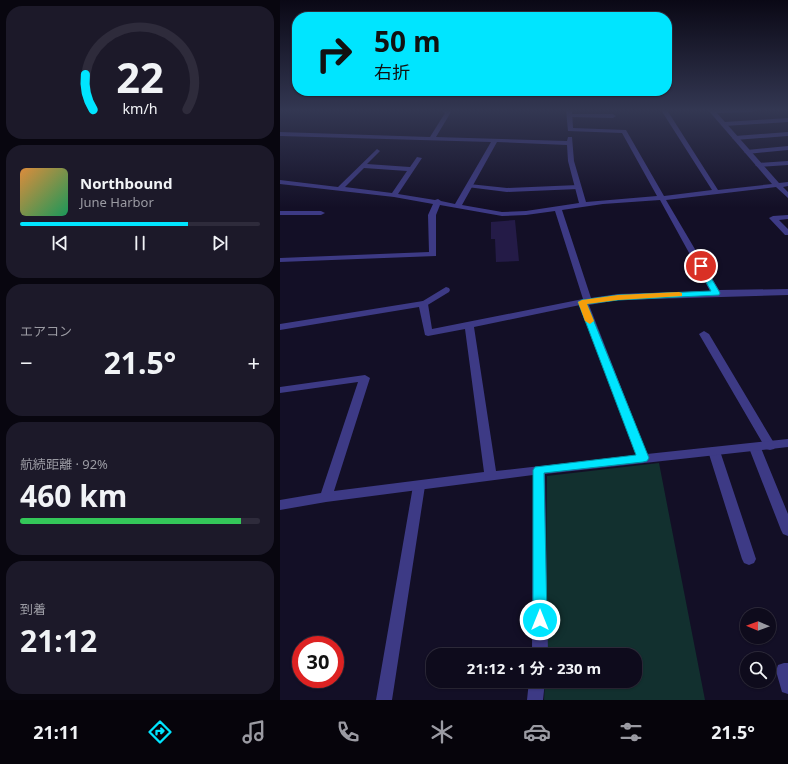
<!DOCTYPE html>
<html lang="ja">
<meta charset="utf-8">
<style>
:root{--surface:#0e0b1c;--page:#1c1929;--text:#f1f3f6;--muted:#9b9ba3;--line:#2e2b3b;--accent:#00e5ff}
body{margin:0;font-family:"Noto Sans","Noto Sans JP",sans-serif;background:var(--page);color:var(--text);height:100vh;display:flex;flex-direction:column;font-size:15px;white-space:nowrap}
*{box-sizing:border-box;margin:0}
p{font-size:13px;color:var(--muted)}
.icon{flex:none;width:22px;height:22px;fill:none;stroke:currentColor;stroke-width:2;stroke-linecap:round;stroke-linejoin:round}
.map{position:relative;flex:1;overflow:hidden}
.drawer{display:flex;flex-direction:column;gap:6px;padding:6px;background:#08060f;width:280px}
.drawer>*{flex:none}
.top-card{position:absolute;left:12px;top:12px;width:380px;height:84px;border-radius:16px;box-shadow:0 1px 3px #0004,0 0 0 1px var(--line);background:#00e5ff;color:#111;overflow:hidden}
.needle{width:26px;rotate:271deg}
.buttons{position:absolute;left:460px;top:608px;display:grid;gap:8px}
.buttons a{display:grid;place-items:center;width:36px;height:36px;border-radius:50%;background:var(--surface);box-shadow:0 1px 3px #0004,0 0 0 1px var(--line);font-size:20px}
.speed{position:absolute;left:12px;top:636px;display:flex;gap:8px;font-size:20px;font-weight:700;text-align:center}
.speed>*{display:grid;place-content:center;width:52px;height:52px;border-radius:50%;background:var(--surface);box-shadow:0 1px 3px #0004,0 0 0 1px var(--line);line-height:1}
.speed .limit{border:6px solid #d22;background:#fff;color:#111}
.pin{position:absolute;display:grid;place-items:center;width:34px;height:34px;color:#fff;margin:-17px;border:2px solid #fff;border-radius:50%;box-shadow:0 1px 4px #0007}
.me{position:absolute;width:44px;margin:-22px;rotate:0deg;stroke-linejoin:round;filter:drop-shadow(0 0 3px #0008)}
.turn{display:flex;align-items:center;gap:14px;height:84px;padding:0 16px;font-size:18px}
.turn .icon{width:52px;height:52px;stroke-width:2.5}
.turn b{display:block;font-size:28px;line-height:34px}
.big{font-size:30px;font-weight:700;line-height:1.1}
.drawer .tile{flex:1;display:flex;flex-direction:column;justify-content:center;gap:6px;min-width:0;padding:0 14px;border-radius:16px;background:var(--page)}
.drawer .dial{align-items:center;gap:0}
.dial svg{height:104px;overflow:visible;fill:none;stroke:var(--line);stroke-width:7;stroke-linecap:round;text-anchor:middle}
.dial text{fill:var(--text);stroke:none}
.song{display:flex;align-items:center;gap:12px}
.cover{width:48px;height:48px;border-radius:6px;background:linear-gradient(135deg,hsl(30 70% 55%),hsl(150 70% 35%))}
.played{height:4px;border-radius:2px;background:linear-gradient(90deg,var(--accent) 70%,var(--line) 70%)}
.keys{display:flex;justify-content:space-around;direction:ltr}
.heat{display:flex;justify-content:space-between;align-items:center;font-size:22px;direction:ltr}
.charge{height:6px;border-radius:3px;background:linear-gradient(90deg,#34c759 92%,var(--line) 0)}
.trip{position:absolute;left:146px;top:648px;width:216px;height:40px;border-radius:16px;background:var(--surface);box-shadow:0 1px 3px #0004,0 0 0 1px var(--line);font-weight:700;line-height:40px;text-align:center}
.dock{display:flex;height:64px;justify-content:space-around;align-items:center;background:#06040b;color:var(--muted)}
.dock .icon{width:28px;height:28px}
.dock .active{color:var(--accent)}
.dock b{font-size:18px;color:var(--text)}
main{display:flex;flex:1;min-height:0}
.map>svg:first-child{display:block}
.green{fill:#12302f}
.building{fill:#241b47}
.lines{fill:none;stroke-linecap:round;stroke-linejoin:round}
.lane{fill:#3d3a85;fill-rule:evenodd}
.street{fill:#3d3a85;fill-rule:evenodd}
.route{fill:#00e5ff;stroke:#0095a6}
.slow{fill:#f59e0b}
</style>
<main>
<section class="drawer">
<div class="tile dial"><svg viewBox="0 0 100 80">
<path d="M14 69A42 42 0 1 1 86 69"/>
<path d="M14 69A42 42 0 0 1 8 42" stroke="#00e5ff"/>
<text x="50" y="56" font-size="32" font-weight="700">22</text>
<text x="50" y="72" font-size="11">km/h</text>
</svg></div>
<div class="tile">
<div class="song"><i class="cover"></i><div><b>Northbound</b><p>June Harbor</p></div></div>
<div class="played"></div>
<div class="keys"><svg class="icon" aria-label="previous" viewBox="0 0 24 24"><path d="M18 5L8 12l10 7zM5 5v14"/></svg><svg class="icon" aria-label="pause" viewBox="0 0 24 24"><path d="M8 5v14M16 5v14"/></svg><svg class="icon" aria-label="next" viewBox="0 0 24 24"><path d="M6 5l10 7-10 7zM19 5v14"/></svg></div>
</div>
<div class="tile"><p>エアコン</p>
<div class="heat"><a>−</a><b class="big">21.5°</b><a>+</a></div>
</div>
<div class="tile"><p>航続距離 · 92%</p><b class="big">460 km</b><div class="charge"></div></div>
<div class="tile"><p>到着</p><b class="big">21:12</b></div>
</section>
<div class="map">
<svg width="508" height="700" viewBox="0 0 508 700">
<rect width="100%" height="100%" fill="#130f26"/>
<path class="green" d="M379,463L425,700H264L265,681H355V655H265L267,476Z"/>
<path class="building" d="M235,220L239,261L216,262L215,239H211V222Z"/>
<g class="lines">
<path class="lane" d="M287,114H333L336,116L333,118L289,117L287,116Z
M508,118V122L444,126L441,124L444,122Z
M508,132V136L455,140L452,138L455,136Z
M508,146V150L467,154L464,152L467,150Z
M508,161V165L478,167L475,165L478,163Z
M189,184L227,188L298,185L301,187L298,189L227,192L187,187V185Z
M0,211H41L45,213L41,215H0Z
M508,215V219L499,220L508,229V235H505L489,218L493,216Z
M166,287L169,288L170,290L169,292L146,306L143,307L138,304Z
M424,331L429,334L494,443L496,446L494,449L490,450L486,449L419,334Z
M475,444L479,445L481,448L508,514V536L503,534L501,530L469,448L471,445Z
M434,447L438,448L440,451L476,559L474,563L469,565L464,563L462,559L428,451L430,448Z
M139,481L143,483L145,486L112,700H96L133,486L135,483Z
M504,663H508V694L502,692L496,671L498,665Z"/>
<path class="street" d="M160,110H167L171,112L156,137L287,141L288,137H292L294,161L306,202L377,196L342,133L288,131L286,110H292L293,128L346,130L384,196L432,190L381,110H387L438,190L492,184L428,110H475L472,112L437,113L499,183L508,182V186L503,187L508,192V198L496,187L386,200L439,290L508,289V295L338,300L309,305L367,454L508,439V447L265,474L268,655H252L253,475L46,502L0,510V500L41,493L78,382L0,393V387L85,375L90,378L54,491L204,472L185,329L148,336L145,335L139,307L0,330V324L143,301L148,304L152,329L303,299L275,211L246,215L222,216L160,205L156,215V256L0,262V258L149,252L148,215L153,204L114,197L0,184V180L58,187L97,149L100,151L87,164L130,167L137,157L142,158L118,194L155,200L158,199L161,201L175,204L211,142L0,136V132L150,137L165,113ZM217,142L287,145L288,161L299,203L246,211L222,212L182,205ZM84,168L127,171L112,193L65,187ZM380,200L430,291L338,294L311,298L282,210L323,204ZM300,305L356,455L216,471L194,327Z
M249,681H265L263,700H247Z"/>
</g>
<linearGradient id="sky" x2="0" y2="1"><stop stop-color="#0a0815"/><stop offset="0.53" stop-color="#333752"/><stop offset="1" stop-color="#333752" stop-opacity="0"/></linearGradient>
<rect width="508" height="208" fill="url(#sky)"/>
<path class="route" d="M418,264H423L440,293L439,295L338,300L307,304L369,458L367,461L363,462L264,473L267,620L265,624L260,626L255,624L253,620V470L255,467L356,455L298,302L302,300L338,295L431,291L417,266Z"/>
<path class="slow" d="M399,292L402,293V296L338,300L307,304L314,321L310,324L305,321L298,302L302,300L338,295Z"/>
</svg>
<div class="buttons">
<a><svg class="needle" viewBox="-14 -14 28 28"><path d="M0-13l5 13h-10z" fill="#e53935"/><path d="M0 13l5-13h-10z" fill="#9b9ba3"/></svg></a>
<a><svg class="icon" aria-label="search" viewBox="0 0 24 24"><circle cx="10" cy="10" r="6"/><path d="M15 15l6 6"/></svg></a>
</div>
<div class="speed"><div class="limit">30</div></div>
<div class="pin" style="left:421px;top:266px;background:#d93025"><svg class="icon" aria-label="arrive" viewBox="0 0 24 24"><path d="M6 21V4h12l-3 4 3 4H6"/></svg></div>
<svg class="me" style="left:260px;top:620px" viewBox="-20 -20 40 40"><circle r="17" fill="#00e5ff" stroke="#fff" stroke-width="3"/><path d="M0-11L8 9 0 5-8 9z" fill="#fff"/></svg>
<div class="trip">21:12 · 1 分 · 230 m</div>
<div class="top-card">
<div class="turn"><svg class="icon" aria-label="right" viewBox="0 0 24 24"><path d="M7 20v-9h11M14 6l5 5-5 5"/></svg><div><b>50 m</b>右折</div></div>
</div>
</div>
</main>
<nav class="dock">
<b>21:11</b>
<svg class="icon active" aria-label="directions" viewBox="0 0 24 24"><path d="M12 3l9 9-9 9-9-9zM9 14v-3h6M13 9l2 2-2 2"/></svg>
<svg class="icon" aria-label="music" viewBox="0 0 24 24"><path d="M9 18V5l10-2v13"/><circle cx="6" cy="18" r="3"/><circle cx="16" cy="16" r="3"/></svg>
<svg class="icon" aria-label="phone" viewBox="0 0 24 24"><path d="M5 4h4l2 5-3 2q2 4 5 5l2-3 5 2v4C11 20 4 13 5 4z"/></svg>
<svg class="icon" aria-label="climate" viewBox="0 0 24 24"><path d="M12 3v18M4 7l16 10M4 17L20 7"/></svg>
<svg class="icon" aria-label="car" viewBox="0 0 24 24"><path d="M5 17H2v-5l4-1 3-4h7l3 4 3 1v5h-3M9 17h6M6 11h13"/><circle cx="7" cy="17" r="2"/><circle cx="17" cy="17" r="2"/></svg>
<svg class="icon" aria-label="filters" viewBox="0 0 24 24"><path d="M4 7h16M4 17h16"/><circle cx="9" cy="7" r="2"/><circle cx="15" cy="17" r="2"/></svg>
<b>21.5°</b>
</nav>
